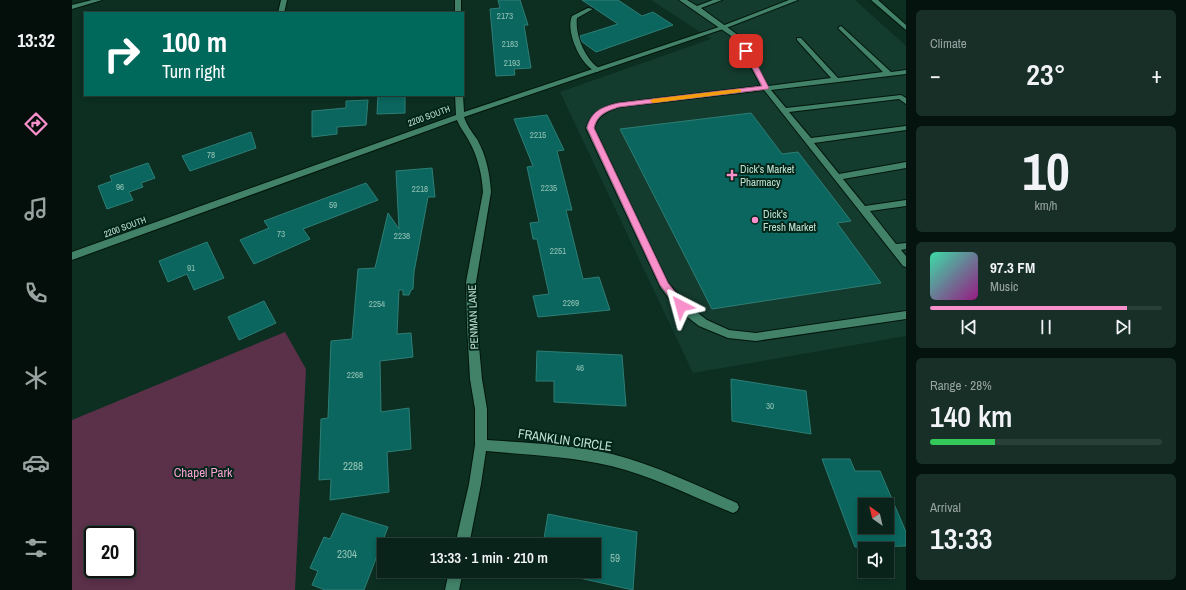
<!DOCTYPE html>
<meta charset="utf-8">
<style>
:root{--surface:#09231a;--page:#172f27;--text:#f1f3f6;--muted:#99a4a2;--line:#294039;--accent:#f890cb}
body{margin:0;font-family:"Archivo Narrow",sans-serif;background:var(--page);color:var(--text);height:100vh;display:flex;flex-direction:column;font-size:15px;white-space:nowrap}
*{box-sizing:border-box;margin:0}
p{font-size:13px;color:var(--muted)}
.icon{flex:none;width:22px;height:22px;fill:none;stroke:currentColor;stroke-width:2;stroke-linecap:round;stroke-linejoin:round}
.map{position:relative;flex:1;overflow:hidden}
.details{display:flex;flex-direction:column;gap:10px;padding:10px;background:#05130e;width:280px}
.details>*{flex:none}
.guide{position:absolute;left:12px;top:12px;width:380px;height:84px;border-radius:0px;box-shadow:0 2px 6px #0003,0 0 0 1px var(--line);background:#00695c;color:#fff;overflow:hidden}
.needle{width:26px;rotate:326deg}
.fabs{position:absolute;left:786px;top:498px;display:grid;gap:8px}
.fabs a{display:grid;place-items:center;width:36px;height:36px;border-radius:0px;background:var(--surface);box-shadow:0 2px 6px #0003,0 0 0 1px var(--line);font-size:20px}
.speed{position:absolute;left:12px;top:526px;display:flex;gap:8px;font-size:20px;font-weight:700;text-align:center}
.speed>*{display:grid;place-content:center;width:52px;height:52px;border-radius:50%;background:var(--surface);box-shadow:0 2px 6px #0003,0 0 0 1px var(--line);line-height:1}
.speed .limit{border:2px solid #111;border-radius:6px;background:#fff;color:#111}
.pin{position:absolute;display:grid;place-items:center;width:34px;height:34px;color:#fff;margin:-17px;border-radius:8px;box-shadow:0 2px 6px #0006}
.me{position:absolute;width:44px;margin:-22px;rotate:321deg;stroke-linejoin:round;filter:drop-shadow(0 0 3px #0008)}
.turn{display:flex;align-items:center;gap:14px;height:84px;padding:0 12px;font-size:18px}
.turn .icon{width:52px;height:52px;stroke-width:2.5}
.turn b{display:block;font-size:28px;line-height:34px}
.big{font-size:30px;font-weight:600;line-height:1.1}
.details .tile{flex:1;display:flex;flex-direction:column;justify-content:center;gap:6px;min-width:0;padding:0 14px;border-radius:6px;background:var(--page)}
.details .dial{align-items:center;gap:0}
.dial b{font-size:52px;line-height:1}
.song{display:flex;align-items:center;gap:12px}
.cover{width:48px;height:48px;border-radius:6px;background:linear-gradient(135deg,hsl(160 70% 55%),hsl(310 70% 35%))}
.played{height:4px;border-radius:2px;background:linear-gradient(90deg,var(--accent) 85%,var(--line) 85%)}
.keys{display:flex;justify-content:space-around;direction:ltr}
.heat{display:flex;justify-content:space-between;align-items:center;font-size:22px;direction:ltr}
.charge{height:6px;border-radius:3px;background:linear-gradient(90deg,#34c759 28%,var(--line) 0)}
.trip{position:absolute;left:305px;top:538px;width:224px;height:40px;border-radius:0px;background:var(--surface);box-shadow:0 2px 6px #0003,0 0 0 1px var(--line);font-weight:600;line-height:40px;text-align:center}
main{display:flex;flex:1;min-height:0}
.menu{display:flex;flex-direction:column;width:72px;justify-content:space-around;align-items:center;background:#040e0a;color:var(--muted)}
.menu .icon{width:28px;height:28px}
.menu .current{color:var(--accent)}
.menu b{font-size:18px;color:var(--text)}
.map>svg:first-child{display:block}
.built{fill:#143c2e}
.green{fill:#5b3049;fill-rule:evenodd}
.building{fill:#0a665e;stroke:#2e7e75;fill-rule:evenodd}
.lines{fill:none;stroke-linecap:round;stroke-linejoin:round}
.lane-casing{stroke:#02150d;stroke-width:2}
.street-casing{stroke:#02150d;stroke-width:2}
.secondary-casing{stroke:#02150d;stroke-width:2}
.lane{fill:#428269;fill-rule:evenodd}
.street{fill:#428269;fill-rule:evenodd}
.secondary{fill:#428269;fill-rule:evenodd}
.route{fill:#f890cb;stroke:#a15e84}
.slow{fill:#f59e0b}
.poi-dot{fill:#f890cb;stroke:#022519;stroke-width:1.5}
.labels{text-anchor:middle;dominant-baseline:central;stroke-width:4;stroke-linejoin:round;paint-order:stroke}
.number-label{font-size:9px;fill:#92c2b4}
.far-street-label{font-size:9px;fill:#c0e0d1;stroke:#022519}
.poi-label{font-size:11px;fill:#c0e0d1;stroke:#022519;text-anchor:start}
.street-label{font-size:11px;fill:#c0e0d1;stroke:#022519}
.near-number-label{font-size:11px;fill:#92c2b4}
.near-street-label{font-size:13px;fill:#c0e0d1;stroke:#022519}
.near-park-label{font-size:13px;fill:#f9a1d2;stroke:#022519}
</style>
<main>
<nav class="menu">
<b>13:32</b>
<svg class="icon current" aria-label="directions" viewBox="0 0 24 24"><path d="M12 3l9 9-9 9-9-9zM9 14v-3h6M13 9l2 2-2 2"/></svg>
<svg class="icon" aria-label="music" viewBox="0 0 24 24"><path d="M9 18V5l10-2v13"/><circle cx="6" cy="18" r="3"/><circle cx="16" cy="16" r="3"/></svg>
<svg class="icon" aria-label="phone" viewBox="0 0 24 24"><path d="M5 4h4l2 5-3 2q2 4 5 5l2-3 5 2v4C11 20 4 13 5 4z"/></svg>
<svg class="icon" aria-label="climate" viewBox="0 0 24 24"><path d="M12 3v18M4 7l16 10M4 17L20 7"/></svg>
<svg class="icon" aria-label="car" viewBox="0 0 24 24"><path d="M5 17H2v-5l4-1 3-4h7l3 4 3 1v5h-3M9 17h6M6 11h13"/><circle cx="7" cy="17" r="2"/><circle cx="17" cy="17" r="2"/></svg>
<svg class="icon" aria-label="filters" viewBox="0 0 24 24"><path d="M4 7h16M4 17h16"/><circle cx="9" cy="7" r="2"/><circle cx="15" cy="17" r="2"/></svg>
</nav>
<div class="map">
<svg width="834" height="590" viewBox="0 0 834 590">
<rect width="100%" height="100%" fill="#0c2f22"/>
<path class="built" d="M579,0H783L834,46V336L621,373L488,92L639,39Z"/>
<path class="green" d="M213,332L234,369L223,590H0V420ZM21,535H55V569H21Z"/>
<path class="building" d="M426,0H448L456,25H452L459,68L442,69L443,75L424,76L418,9L428,8Z
M510,0H546L570,16L581,12L601,25L524,52L509,41L508,36L546,24Z
M306,95H333V113L305,114Z
M296,100L294,125L265,127V134L240,137V111L274,108V101Z
M679,113L710,154L726,152L779,221L765,223L809,283L640,309L548,129Z
M475,115L492,150L485,151L500,210H494L511,279L527,277L538,310L466,317L461,296L477,294L465,239H461L458,223L467,222L455,167L461,166L442,119Z
M179,132L184,148L118,171L110,156Z
M76,163L83,178L69,183L71,187L57,192L61,200L35,209L26,186L40,181L38,176Z
M360,168L363,197H356L342,272L341,289L339,290L337,295H331V290H327L325,334L339,333L341,357L308,361L309,412L337,408L339,449L315,452L317,492L258,500L259,479L247,480L249,419L256,418L259,341L280,339L286,269L303,268L316,213L327,229L324,171Z
M294,183L306,200L231,229L238,239L182,264L168,240L197,228L192,221Z
M135,242L152,278L122,290L115,274L96,282L87,261Z
M192,301L204,323L167,340L156,317Z
M465,351L550,355L554,406L482,402V381H464Z
M659,379L734,391L739,434L660,421Z
M750,459H778L783,471H808L834,532V546L783,547ZM793,505H815V527H793Z
M270,513L316,527L292,590H253L240,585L246,571L238,568L252,537L258,539Z
M476,514L565,532L561,590L476,571H522V545H471Z"/>
<g class="lines">
<g class="lane-casing">
<path id="lane" d="M607,0H615L625,6L641,0H650L629,8L670,38L696,86L759,78L725,40V38H729L766,78L811,72L767,29L766,28L769,26L819,72L834,70V74L699,90L714,108L829,95L834,98V104L827,99L717,112L739,138L834,126V130L742,143L767,174L834,162V168L771,179L793,206L834,200V206L798,211L824,244L834,243V249L829,250L834,256V267L831,266L692,90L547,107C535,111 526,115 522,128L596,283L613,303L635,320L657,330L684,333L834,311V319L684,341L656,338L627,326L605,309L589,288L514,128C519,112 531,107 546,103L689,86L665,40Z
M516,8L521,9L505,18C503,32 510,50 519,61C522,65 526,67 529,70L525,72C509,67 493,31 500,16Z"/>
</g>
<g class="street-casing">
<path id="street" d="M20,0H30L0,9V5Z
M209,0H215L212,13H206Z
M383,0H389V13H383Z
M717,0H726L654,28L392,117C395,126 400,132 405,139C414,155 418,174 419,192L404,282L405,325L410,379L415,409V440C456,443 499,444 540,454C583,465 624,485 665,503L667,507L665,511L661,513C621,497 581,476 539,466C498,456 456,455 414,451L409,484L397,545H383L397,484L403,445V409L398,379L395,325L394,282L411,192C410,175 406,157 397,141C393,133 388,128 385,120L0,260V252L384,115L383,95H391L392,112L650,26Z
M377,571H391L387,590H373Z"/>
</g>
<g class="secondary-casing">
<path id="secondary" d="M799,0H806L834,25V30Z"/>
</g>
<use href="#lane" class="lane"/>
<use href="#street" class="street"/>
<use href="#secondary" class="secondary"/>
</g>
<path class="route" d="M674,49L678,51L697,88L696,89L547,107C535,111 525,114 522,128L596,283L614,306L609,309L606,308L588,285L515,128C519,111 530,107 546,103L690,86L671,51Z"/>
<path class="slow" d="M667,89L669,90V92L581,103L578,101L581,99Z"/>
<g class="poi-dot">
<path d="M658 169h4v4h4v4h-4v4h-4v-4h-4v-4h4z"/>
<circle cx="683" cy="220" r="4"/>
</g>
<g class="labels">
<g class="number-label">
<text x="433" y="16">2173</text>
<text x="438" y="44">2183</text>
<text x="440" y="63">2193</text>
<text x="466" y="135">2215</text>
<text x="139" y="155">78</text>
<text x="48" y="187">96</text>
<text x="477" y="188">2235</text>
<text x="348" y="189">2218</text>
<text x="261" y="205">59</text>
<text x="209" y="234">73</text>
<text x="330" y="236">2238</text>
<text x="486" y="251">2251</text>
<text x="119" y="268">91</text>
<text x="499" y="303">2269</text>
<text x="305" y="304">2254</text>
<text x="508" y="368">46</text>
<text x="283" y="375">2268</text>
<text x="698" y="406">30</text>
</g>
<g class="far-street-label">
<text transform="translate(357 116) rotate(-20)">2200 SOUTH</text>
<text transform="translate(53 227) rotate(-20)">2200 SOUTH</text>
</g>
<g class="poi-label">
<text x="668" y="169">Dick's Market<tspan x="668" dy="13">Pharmacy</tspan></text>
<text x="691" y="214">Dick's<tspan x="691" dy="13">Fresh Market</tspan></text>
</g>
<g class="street-label">
<text transform="translate(401 317) rotate(-92)">PENMAN LANE</text>
</g>
<g class="near-number-label">
<text x="281" y="466">2288</text>
<text x="275" y="554">2304</text>
<text x="543" y="558">59</text>
</g>
<g class="near-street-label">
<text transform="translate(493 440) rotate(8)">FRANKLIN CIRCLE</text>
</g>
<g class="near-park-label">
<text x="131" y="472">Chapel Park</text>
</g>
</g>
</svg>
<div class="fabs">
<a><svg class="needle" viewBox="-14 -14 28 28"><path d="M0-13l5 13h-10z" fill="#e53935"/><path d="M0 13l5-13h-10z" fill="#99a4a2"/></svg></a>
<a><svg class="icon" aria-label="sound" viewBox="0 0 24 24"><path d="M4 9h4l5-4v14l-5-4H4zM17 9q2 3 0 6"/></svg></a>
</div>
<div class="speed"><div class="limit">20</div></div>
<div class="pin" style="left:674px;top:51px;background:#d93025"><svg class="icon" aria-label="arrive" viewBox="0 0 24 24"><path d="M6 21V4h12l-3 4 3 4H6"/></svg></div>
<svg class="me" style="left:609px;top:306px" viewBox="-20 -20 40 40"><path d="M0-17L14 15 0 8-14 15z" fill="#f890cb" stroke="#fff" stroke-width="4"/></svg>
<div class="trip">13:33 · 1 min · 210 m</div>
<div class="guide">
<div class="turn"><svg class="icon" aria-label="right" viewBox="0 0 24 24"><path d="M7 20v-9h11M14 6l5 5-5 5"/></svg><div><b>100 m</b>Turn right</div></div>
</div>
</div>
<section class="details">
<div class="tile"><p>Climate</p>
<div class="heat"><a>−</a><b class="big">23°</b><a>+</a></div>
</div>
<div class="tile dial"><b>10</b><p>km/h</p></div>
<div class="tile">
<div class="song"><i class="cover"></i><div><b>97.3 FM</b><p>Music</p></div></div>
<div class="played"></div>
<div class="keys"><svg class="icon" aria-label="previous" viewBox="0 0 24 24"><path d="M18 5L8 12l10 7zM5 5v14"/></svg><svg class="icon" aria-label="pause" viewBox="0 0 24 24"><path d="M8 5v14M16 5v14"/></svg><svg class="icon" aria-label="next" viewBox="0 0 24 24"><path d="M6 5l10 7-10 7zM19 5v14"/></svg></div>
</div>
<div class="tile"><p>Range · 28%</p><b class="big">140 km</b><div class="charge"></div></div>
<div class="tile"><p>Arrival</p><b class="big">13:33</b></div>
</section>
</main>
